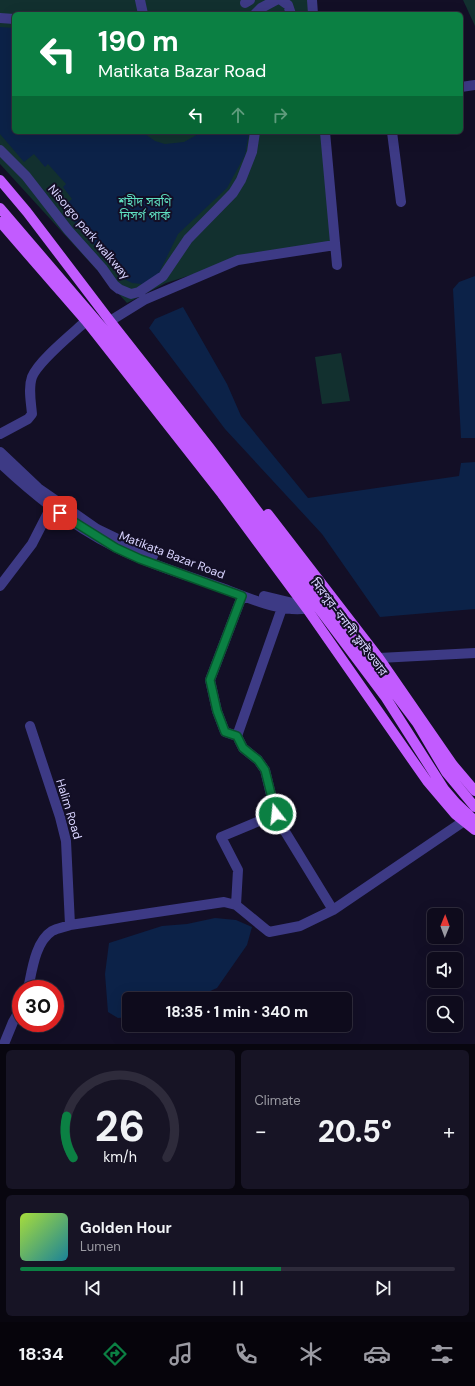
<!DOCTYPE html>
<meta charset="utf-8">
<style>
:root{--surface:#0e0b1c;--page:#171425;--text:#f1f3f6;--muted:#9b9ba3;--line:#2e2b3b;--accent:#0b8043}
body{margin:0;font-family:"DM Sans","Noto Sans Bengali",sans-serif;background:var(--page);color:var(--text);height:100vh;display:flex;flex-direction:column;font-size:15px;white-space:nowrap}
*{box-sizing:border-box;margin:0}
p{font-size:13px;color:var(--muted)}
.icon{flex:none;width:22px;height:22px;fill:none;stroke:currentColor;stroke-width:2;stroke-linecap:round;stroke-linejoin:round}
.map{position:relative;height:1044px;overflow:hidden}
.sheet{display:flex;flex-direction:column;gap:6px;padding:6px;background:#08060f;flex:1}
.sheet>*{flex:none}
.top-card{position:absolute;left:12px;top:12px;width:451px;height:122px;border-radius:6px;box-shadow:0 4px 16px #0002,0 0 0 1px var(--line);background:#0b8043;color:#fff;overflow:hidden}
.needle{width:26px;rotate:1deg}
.buttons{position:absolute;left:427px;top:908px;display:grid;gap:8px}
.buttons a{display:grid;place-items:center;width:36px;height:36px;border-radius:6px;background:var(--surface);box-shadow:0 4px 16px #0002,0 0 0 1px var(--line);font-size:20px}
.speed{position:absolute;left:12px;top:980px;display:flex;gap:8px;font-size:20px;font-weight:700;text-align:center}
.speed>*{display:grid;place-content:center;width:52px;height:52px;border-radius:50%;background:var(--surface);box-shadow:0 4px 16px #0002,0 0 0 1px var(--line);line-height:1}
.speed .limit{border:6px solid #d22;background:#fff;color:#111}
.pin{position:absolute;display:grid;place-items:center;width:34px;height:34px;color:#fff;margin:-17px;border-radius:8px;box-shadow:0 2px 6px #0006}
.me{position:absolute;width:44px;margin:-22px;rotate:344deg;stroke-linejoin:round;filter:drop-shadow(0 0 3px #0008)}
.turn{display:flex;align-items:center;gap:14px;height:84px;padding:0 20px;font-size:18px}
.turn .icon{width:52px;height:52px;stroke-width:2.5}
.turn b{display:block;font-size:28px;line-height:34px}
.lanes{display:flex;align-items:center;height:38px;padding:0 20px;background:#0003;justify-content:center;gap:20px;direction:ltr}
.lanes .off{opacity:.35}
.big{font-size:30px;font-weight:700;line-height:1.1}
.sheet .card{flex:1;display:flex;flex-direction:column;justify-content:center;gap:6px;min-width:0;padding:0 14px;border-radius:6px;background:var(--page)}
.sheet .dial{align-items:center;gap:0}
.dial svg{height:104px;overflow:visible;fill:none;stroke:var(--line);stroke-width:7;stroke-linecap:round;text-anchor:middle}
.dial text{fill:var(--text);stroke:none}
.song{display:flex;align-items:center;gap:12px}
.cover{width:48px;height:48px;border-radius:6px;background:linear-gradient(135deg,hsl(80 70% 55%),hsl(190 70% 35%))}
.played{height:4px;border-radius:2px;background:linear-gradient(90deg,var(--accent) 60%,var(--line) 60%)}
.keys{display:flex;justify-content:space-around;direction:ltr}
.heat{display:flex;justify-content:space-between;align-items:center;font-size:22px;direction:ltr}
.sheet .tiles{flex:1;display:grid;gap:6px;grid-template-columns:1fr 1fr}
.card:last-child{grid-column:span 2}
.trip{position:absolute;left:122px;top:992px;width:230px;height:40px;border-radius:6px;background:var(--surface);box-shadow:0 4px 16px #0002,0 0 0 1px var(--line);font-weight:700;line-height:40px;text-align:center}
.tabs{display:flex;height:64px;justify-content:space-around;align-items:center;background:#06040b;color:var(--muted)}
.tabs .icon{width:28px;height:28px}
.tabs .active{color:var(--accent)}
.tabs b{font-size:18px;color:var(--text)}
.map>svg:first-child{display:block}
.green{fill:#12302f}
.water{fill:#0c2248}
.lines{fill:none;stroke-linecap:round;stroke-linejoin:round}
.minor{stroke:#3d3a85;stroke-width:10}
.major{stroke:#c25bff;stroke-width:10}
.route-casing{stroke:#07532c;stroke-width:10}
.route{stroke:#0b8043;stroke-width:7}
.labels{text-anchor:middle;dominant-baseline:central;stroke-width:4;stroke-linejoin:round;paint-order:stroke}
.park-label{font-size:12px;fill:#5fe0c0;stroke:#130f26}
.street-label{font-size:12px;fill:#d9d4ff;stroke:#130f26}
</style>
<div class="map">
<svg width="475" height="1044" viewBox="0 0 475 1044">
<rect width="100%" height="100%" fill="#130f26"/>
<path class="green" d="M0,0H312L313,14H14V132H325L335,245L238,260L166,283L127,303L0,164Z
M463,0H475V26Z
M341,353L350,401L322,404L315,357Z"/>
<path class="water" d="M0,27L14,28V132H142L155,141L165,144L184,142L202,132H249L245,155L227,188L178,234L157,277L142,284L132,283L124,279L62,208L72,199L63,187L66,184L48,164L45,167L34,154L24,162L0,134Z
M475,276V438H461L453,289L459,282Z
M183,307L227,384L241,416L308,498L459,476L461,463L475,462V609L380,617L322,534L225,429L149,328L155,319Z
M215,918L236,920L252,927L247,945L217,988L192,999H129V1017L118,1018L108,1012L105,974L109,943L162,926L187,924Z"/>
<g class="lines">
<path class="minor" d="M140,0L143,14
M281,0L288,5L291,14
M312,0L313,14
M245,3L250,0
M255,14L261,8L276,0
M0,18L14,19
M461,87L475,85
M325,132L337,265
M392,132L401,202
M0,150L26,176L68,230L102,268L114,285L119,289L131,294L139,292L163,276L188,239L233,193L241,180L252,152L255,132
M110,321L144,300L238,260L335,245
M0,434L28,419L32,414C31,402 28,388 32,377C38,361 73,333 86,321
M0,452L38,488L97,529L153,556
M0,463C35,496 74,527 117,548C150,565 187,575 222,588C246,597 287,616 313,607
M0,586L32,544L51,507
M242,596L210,680L217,711L225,732L237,736L243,748L258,760L265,770L273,803L281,825L333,910
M264,596L293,603L297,602
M379,658L475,653
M30,726L60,817L66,841L70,925
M237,736L282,608
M236,905L238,870L221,837L276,814
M28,989C32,971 35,942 52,931C57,928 65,927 70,925L224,902L236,905L269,932L300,926L333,910L470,817
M4,1044L13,1022L21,1008"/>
<path class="major" d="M0,180L27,212L110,321L210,448L417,723L446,772L475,807
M0,208L113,340L199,449L386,698L444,789L456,803L475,821
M0,222L86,321L222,494L307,609L427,781L455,814L475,830
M268,514L379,658L453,765L475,791"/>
</g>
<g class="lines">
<g class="route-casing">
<path id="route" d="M60,513L116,548L140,559L242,596L210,680L217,711L225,732L237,736L243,748L258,760L265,770L276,814"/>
</g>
<use href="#route" class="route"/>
</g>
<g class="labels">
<g class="park-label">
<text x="145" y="202">শহীদ সরণি<tspan x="145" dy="14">নিসর্গ পার্ক</tspan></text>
</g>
<g class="street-label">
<text transform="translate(89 232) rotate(50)">Nisorgo park walkway</text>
<text transform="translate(172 555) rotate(21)">Matikata Bazar Road</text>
<text transform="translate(349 627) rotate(53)">মিরপুর-বনানী ফ্লাইওভার</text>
<text transform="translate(69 809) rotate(73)">Halim Road</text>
</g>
</g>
</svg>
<div class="buttons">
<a><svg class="needle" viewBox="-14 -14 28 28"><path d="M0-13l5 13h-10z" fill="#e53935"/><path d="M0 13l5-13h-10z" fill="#9b9ba3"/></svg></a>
<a><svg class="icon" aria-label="sound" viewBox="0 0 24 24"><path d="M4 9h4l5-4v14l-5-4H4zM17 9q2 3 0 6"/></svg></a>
<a><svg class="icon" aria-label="search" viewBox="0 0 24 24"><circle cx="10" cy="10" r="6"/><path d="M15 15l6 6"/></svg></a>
</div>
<div class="speed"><div class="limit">30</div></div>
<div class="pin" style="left:60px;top:513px;background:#d93025"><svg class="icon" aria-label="arrive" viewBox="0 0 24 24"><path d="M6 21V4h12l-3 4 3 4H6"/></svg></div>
<svg class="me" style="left:276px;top:814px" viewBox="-20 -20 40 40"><circle r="17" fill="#0b8043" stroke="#fff" stroke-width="3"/><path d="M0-11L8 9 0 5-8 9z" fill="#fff"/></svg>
<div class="trip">18:35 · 1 min · 340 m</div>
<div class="top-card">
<div class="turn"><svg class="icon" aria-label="left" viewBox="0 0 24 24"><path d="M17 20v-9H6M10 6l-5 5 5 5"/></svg><div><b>190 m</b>Matikata Bazar Road</div></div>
<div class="lanes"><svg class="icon" aria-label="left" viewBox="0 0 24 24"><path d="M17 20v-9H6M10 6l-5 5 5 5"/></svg><svg class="icon off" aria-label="ahead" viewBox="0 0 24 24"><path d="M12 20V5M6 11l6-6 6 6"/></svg><svg class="icon off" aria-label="right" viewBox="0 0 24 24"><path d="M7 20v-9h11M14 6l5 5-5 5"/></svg></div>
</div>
</div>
<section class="sheet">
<div class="tiles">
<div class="card dial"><svg viewBox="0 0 100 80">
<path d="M14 69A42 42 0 1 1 86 69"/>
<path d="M14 69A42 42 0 0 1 9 37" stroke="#0b8043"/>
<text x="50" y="56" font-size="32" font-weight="700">26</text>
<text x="50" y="72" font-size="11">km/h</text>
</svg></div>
<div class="card"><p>Climate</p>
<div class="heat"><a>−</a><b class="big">20.5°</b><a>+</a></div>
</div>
<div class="card">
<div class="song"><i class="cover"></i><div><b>Golden Hour</b><p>Lumen</p></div></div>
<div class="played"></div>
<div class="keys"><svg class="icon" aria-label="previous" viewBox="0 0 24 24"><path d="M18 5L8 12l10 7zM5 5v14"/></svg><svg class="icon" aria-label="pause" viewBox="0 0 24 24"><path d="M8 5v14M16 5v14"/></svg><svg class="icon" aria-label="next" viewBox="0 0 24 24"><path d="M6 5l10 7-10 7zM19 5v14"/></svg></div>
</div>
</div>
</section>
<nav class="tabs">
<b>18:34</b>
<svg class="icon active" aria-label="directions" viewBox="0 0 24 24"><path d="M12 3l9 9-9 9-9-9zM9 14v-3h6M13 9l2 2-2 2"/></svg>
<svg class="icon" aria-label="music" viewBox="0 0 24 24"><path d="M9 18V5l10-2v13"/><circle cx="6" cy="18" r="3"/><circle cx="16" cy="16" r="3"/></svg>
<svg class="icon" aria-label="phone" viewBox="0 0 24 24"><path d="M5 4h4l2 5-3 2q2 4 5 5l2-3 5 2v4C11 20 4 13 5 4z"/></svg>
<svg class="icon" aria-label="climate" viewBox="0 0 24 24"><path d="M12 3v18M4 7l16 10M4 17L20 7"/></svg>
<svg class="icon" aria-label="car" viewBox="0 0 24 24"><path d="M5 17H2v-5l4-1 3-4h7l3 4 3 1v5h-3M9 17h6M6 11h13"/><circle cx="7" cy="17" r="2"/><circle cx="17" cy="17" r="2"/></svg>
<svg class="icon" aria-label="filters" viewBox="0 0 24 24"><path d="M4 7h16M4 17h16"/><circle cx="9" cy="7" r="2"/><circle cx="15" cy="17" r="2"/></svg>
</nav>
